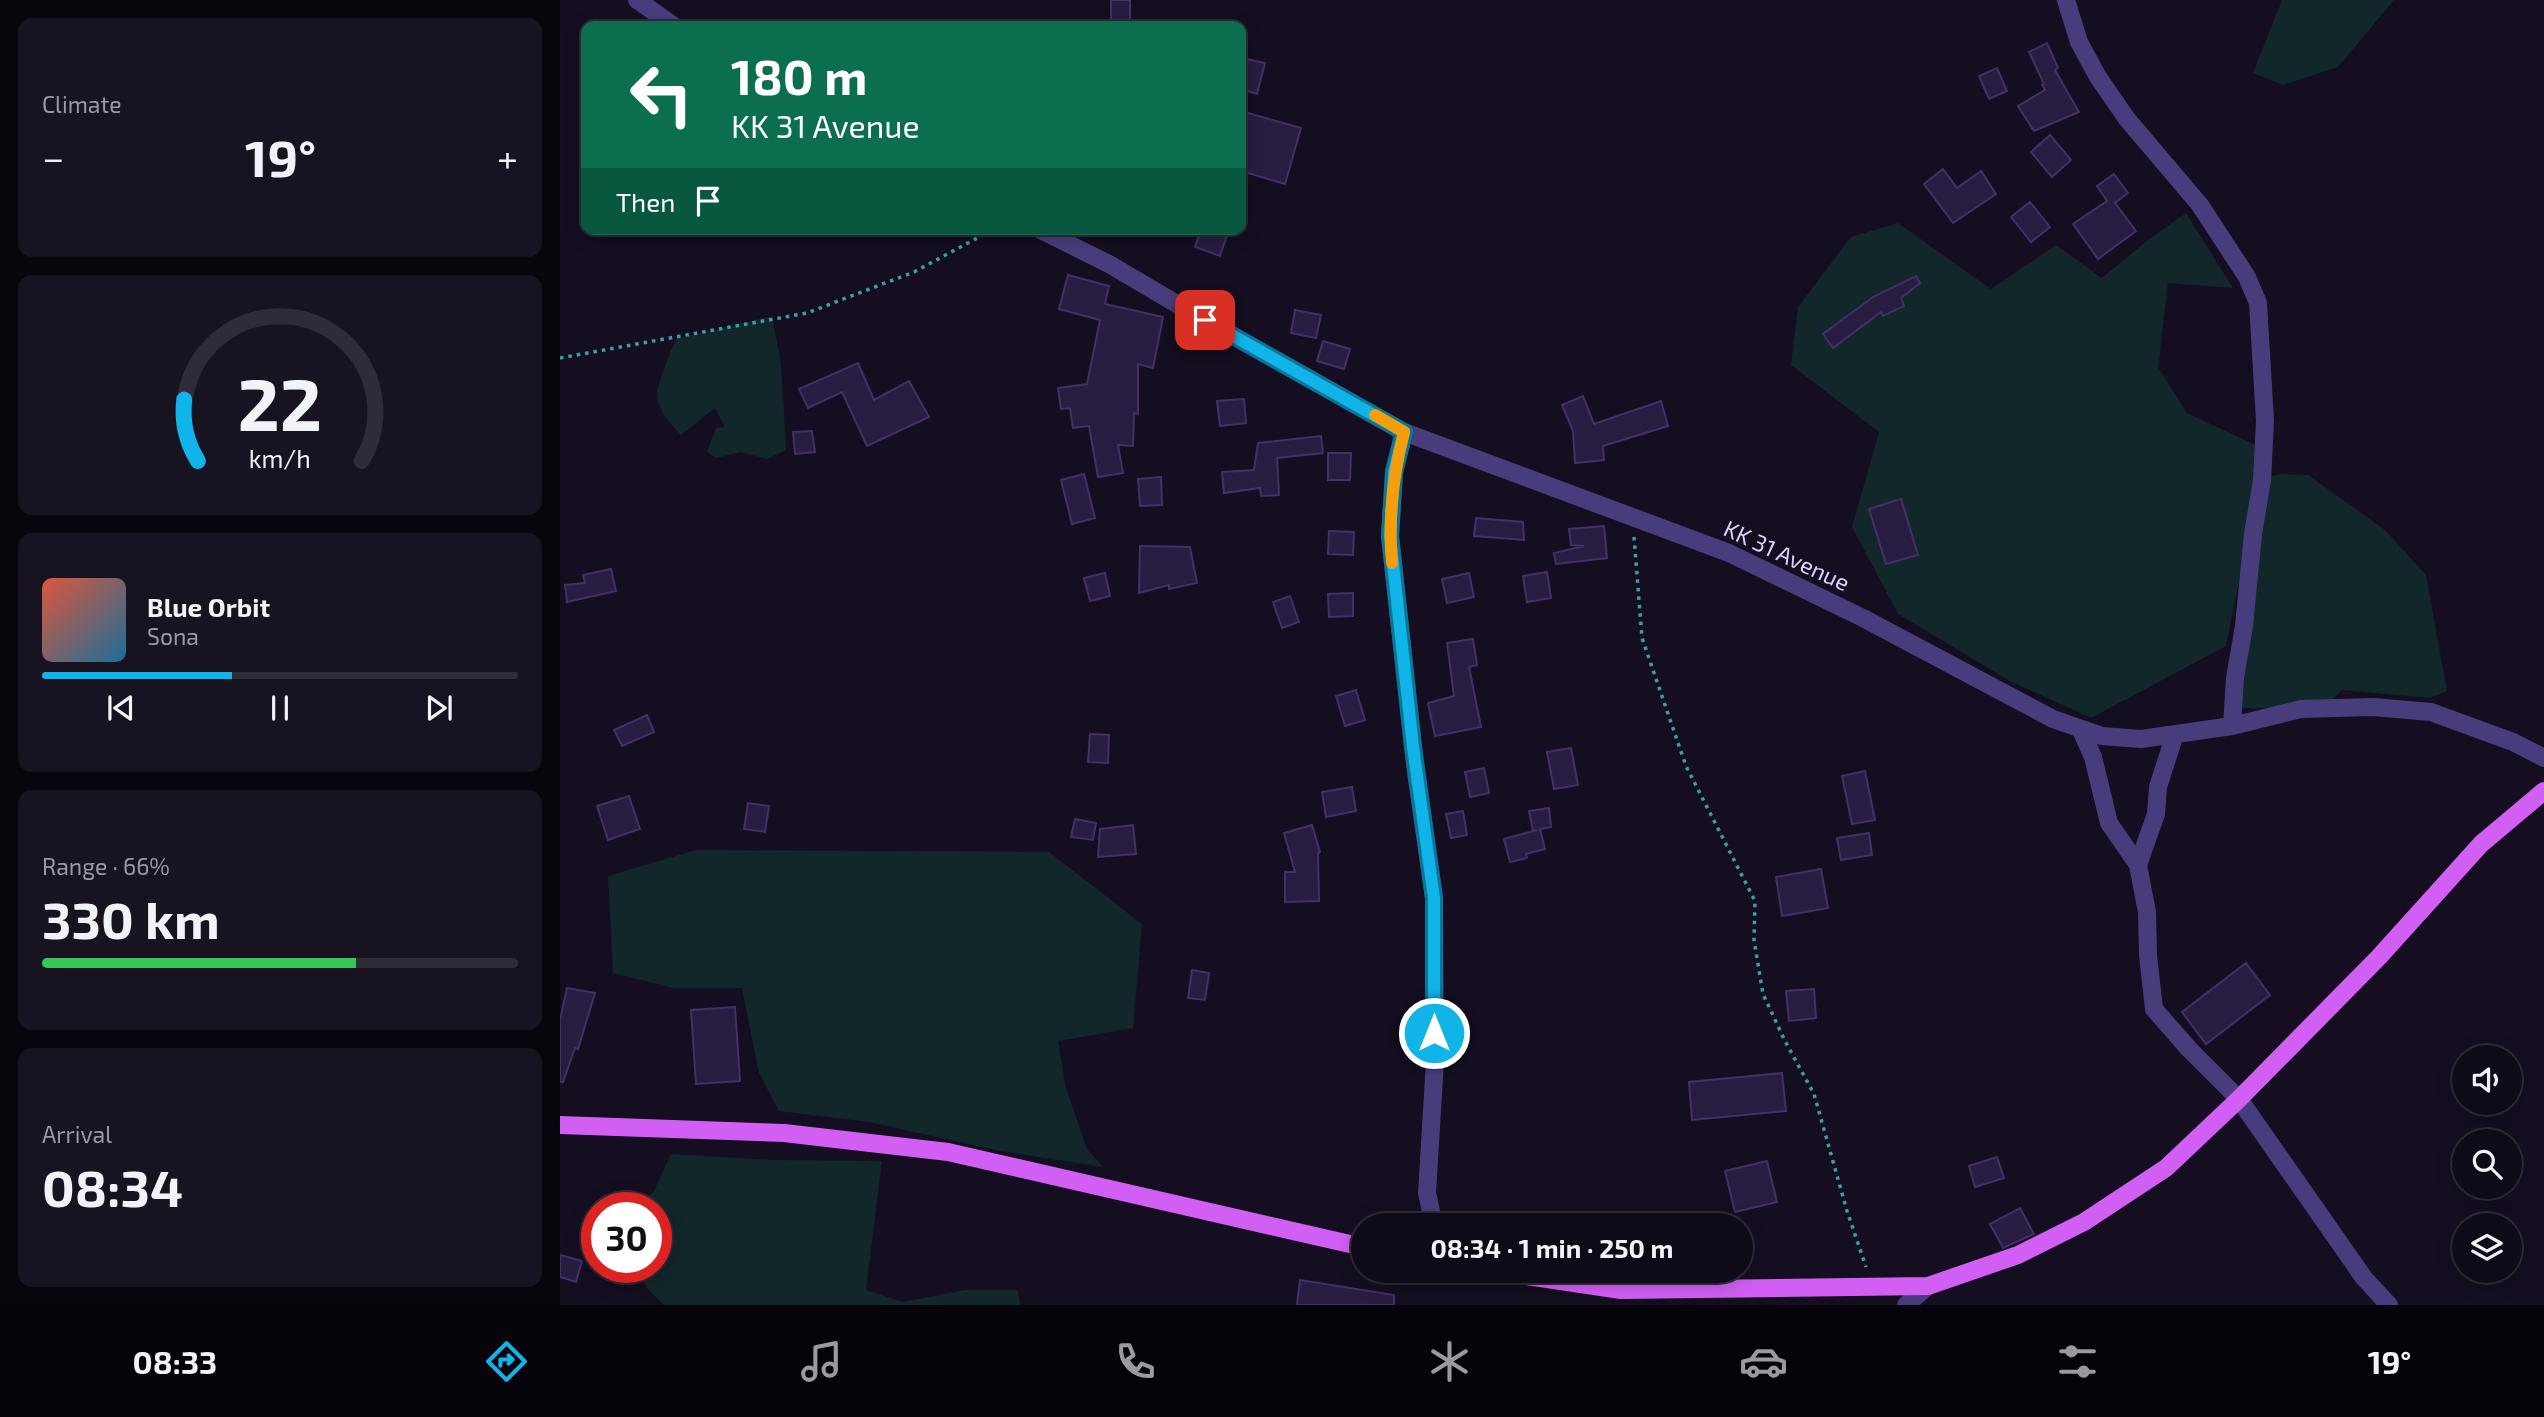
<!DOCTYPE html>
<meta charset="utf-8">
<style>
:root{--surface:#0f0a18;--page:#181321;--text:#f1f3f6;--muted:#9b9aa2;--line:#2f2b37;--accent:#10b4e9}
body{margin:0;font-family:"Exo 2",sans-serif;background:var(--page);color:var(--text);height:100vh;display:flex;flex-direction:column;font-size:26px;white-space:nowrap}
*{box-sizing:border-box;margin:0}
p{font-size:23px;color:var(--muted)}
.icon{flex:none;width:38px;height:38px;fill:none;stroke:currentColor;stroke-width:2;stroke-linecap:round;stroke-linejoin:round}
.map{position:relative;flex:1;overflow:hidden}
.sheet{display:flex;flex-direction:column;gap:18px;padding:18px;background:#08060d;width:560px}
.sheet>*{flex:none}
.guide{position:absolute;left:21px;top:21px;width:665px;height:214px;border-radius:14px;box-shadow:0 4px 18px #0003,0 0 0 2px var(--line);background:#0b6e4f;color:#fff;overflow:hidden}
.fabs{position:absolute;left:1892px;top:1045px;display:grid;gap:14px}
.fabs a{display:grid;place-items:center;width:70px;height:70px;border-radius:50%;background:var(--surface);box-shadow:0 4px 18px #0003,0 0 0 2px var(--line);font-size:35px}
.speed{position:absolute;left:21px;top:1192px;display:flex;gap:14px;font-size:35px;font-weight:700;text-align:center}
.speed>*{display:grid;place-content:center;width:91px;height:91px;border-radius:50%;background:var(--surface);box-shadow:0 4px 18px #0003,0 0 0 2px var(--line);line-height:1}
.speed .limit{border:10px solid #d22;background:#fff;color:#111}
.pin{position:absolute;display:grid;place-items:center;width:60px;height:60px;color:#fff;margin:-30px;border-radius:14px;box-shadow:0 4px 10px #0006}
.me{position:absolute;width:77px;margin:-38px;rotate:0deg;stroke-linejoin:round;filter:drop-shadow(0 0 5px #0008)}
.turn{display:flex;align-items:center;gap:24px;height:147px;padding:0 35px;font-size:32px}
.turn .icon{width:91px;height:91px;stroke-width:2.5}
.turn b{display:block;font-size:49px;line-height:60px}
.then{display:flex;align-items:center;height:66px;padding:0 35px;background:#0003;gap:14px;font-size:26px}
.big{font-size:52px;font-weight:700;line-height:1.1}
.sheet .tile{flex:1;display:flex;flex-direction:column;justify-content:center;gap:10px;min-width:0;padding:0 24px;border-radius:14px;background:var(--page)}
.sheet .dial{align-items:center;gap:0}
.dial svg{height:182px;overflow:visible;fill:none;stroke:var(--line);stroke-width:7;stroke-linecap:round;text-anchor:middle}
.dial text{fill:var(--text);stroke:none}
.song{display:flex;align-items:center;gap:21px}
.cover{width:84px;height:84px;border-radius:10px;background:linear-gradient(135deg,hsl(10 70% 55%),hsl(200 70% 35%))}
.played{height:7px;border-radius:4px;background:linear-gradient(90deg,var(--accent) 40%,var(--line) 40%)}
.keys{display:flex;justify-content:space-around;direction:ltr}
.heat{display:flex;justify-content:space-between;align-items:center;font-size:38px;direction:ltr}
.charge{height:10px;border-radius:5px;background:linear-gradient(90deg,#34c759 66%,var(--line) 0)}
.trip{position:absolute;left:791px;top:1213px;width:402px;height:70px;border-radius:35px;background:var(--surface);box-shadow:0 4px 18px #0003,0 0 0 2px var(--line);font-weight:700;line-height:70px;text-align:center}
.dock{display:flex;height:112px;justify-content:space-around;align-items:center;background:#06040a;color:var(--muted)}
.dock .icon{width:49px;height:49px}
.dock .selected{color:var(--accent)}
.dock b{font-size:32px;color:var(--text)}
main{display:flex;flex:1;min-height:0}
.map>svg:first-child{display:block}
.green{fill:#12272a}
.building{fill:#281c40;stroke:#432f6a;stroke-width:2}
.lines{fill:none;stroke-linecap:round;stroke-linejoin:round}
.path{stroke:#36a1ab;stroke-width:3.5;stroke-dasharray:3.5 5;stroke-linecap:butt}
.minor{stroke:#483d7c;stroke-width:18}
.major{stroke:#d25ff4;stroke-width:18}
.route-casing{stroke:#0a7597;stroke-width:18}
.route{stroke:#10b4e9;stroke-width:12}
.slow{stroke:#f59e0b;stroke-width:12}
.labels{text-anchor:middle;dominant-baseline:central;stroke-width:7;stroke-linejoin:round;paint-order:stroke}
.street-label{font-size:23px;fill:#dcd1fc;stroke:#140e20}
</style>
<main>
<section class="sheet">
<div class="tile"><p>Climate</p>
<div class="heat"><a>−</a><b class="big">19°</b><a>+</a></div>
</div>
<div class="tile dial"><svg viewBox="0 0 100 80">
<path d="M14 69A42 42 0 1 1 86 69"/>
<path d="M14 69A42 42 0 0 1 8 42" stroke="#10b4e9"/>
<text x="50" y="56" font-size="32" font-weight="700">22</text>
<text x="50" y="72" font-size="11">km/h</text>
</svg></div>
<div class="tile">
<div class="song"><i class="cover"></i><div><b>Blue Orbit</b><p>Sona</p></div></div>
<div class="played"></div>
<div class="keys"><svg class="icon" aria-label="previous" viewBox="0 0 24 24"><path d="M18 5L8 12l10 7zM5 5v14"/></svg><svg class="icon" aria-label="pause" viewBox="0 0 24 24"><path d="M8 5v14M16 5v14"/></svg><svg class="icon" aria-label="next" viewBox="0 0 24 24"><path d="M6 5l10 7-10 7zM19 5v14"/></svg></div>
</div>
<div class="tile"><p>Range · 66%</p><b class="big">330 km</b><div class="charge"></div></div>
<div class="tile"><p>Arrival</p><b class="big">08:34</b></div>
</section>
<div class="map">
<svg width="1984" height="1305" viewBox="0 0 1984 1305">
<rect width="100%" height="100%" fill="#140e20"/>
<path class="green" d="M1722,0H1834L1778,67L1723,85L1693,73Z
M1626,213L1673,288L1608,283L1598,367L1627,413L1700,447L1694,507L1666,646L1531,718L1448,680L1338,614L1292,527L1319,432L1231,365L1238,307L1291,237L1338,223L1431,289L1496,245L1542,278L1588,240Z
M207,317H212L221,363L226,450L207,459L181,452L156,458L147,452L156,428L165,427L155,408L121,435C111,425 99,412 97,397C96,385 111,351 116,339Z
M1719,474L1748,475L1825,530L1866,575L1887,691L1870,698L1782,690L1771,701L1716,708H1679L1687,662L1692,581L1710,477Z
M136,850L489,852L582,924L573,1028L498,1041L506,1088L527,1149L543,1167L435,1150L309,1122L219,1111L199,1073L182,988H114L53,973L48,876Z
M111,1154L214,1160L322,1161L306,1290L343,1302L405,1290H458L460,1305H104L86,1287L81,1267H96V1208L72,1207L93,1193Z"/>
<path class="building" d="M551,0H570V26H551Z
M1487,43L1498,68L1495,70L1519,112L1474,131L1458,106L1485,90L1482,85L1484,84L1469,52Z
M686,59L705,63L697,94L681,89Z
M1437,68L1447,91L1429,99L1419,76Z
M681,111L741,128L725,184L681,171Z
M1490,135L1511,160L1492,177L1471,152Z
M1383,169L1397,188L1421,171L1436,194L1393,223L1364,184Z
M1554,174L1568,193L1555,203L1576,231L1538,259L1513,224L1547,201L1537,186Z
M1470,202L1490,227L1471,242L1451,217Z
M641,229H669L660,256L635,247Z
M508,275L549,286L545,304L603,317L593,368L578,364V414L574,413L573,446L558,445L563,473L538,477L529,426L513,428L510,408L501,409L498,388L527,384L540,320L499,309Z
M1356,276L1360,283L1341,298L1344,306L1323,316L1321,312L1273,348L1263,334L1313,297Z
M735,310L761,315L756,338L731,333Z
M763,341L790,349L784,369L757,361Z
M298,363L314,400L349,381L369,417L307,446L282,392L248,408L239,389Z
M1023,396L1034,424L1101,401L1108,426L1043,446L1044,460L1015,463L1013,431L1002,405Z
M684,399L686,423L660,426L657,401Z
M252,431L255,452L235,454L233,432Z
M761,436L763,453L717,458L719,495L701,496L700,488L664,493L662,472L694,470L698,443Z
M768,453H791L790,480H768Z
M524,474L535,518L512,524L501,480Z
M601,477L602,505L580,506L578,479Z
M1341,499L1358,555L1326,564L1309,509Z
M916,518L963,522L964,540L914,536Z
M1044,526L1047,558L996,564L994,553L1024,546L1011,545L1009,529Z
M769,531L794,532L793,555L768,554Z
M580,546L630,547L637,583L609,589V585L579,593Z
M51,569L56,591L7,602L5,585L25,583L23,575Z
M987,572L991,598L967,602L963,576Z
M545,573L550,596L530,601L524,578Z
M909,573L914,597L887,603L882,579Z
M793,593V616L769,617L768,594Z
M730,596L739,622L722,628L713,602Z
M913,639L917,665L909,667L921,727L875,736L868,703L894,696L887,643Z
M796,690L805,720L785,726L776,696Z
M87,715L94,732L62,746L54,730Z
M530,734L549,735L548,763L528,762Z
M1011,748L1018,785L994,789L987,752Z
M924,768L929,793L910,797L905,772Z
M1305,771L1315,820L1292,824L1282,776Z
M792,787L796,811L766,817L762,792Z
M69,796L80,829L48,840L37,806Z
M188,803L209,806L205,832L184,829Z
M989,808L991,827L980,829L985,849L966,854L967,858L950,862L944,839L977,830L973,831L969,811Z
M903,811L907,835L891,838L886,814Z
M515,819L536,823L533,840L511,837Z
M573,825L576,854L538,857L540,829Z
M752,825L760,852L758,853L759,901L725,902V872H735L724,833Z
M1309,833L1312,855L1281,860L1277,838Z
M1261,869L1268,908L1222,916L1216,877Z
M1686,963L1710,995L1646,1044L1622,1012Z
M632,970L649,973L645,1000L628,998Z
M7,988L35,993L18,1049L15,1048L3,1082H0V1020Z
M1254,989L1256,1018L1229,1021L1226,991Z
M175,1007L180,1081L136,1084L131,1010Z
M1222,1073L1226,1111L1132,1120L1129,1082Z
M1437,1157L1444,1178L1415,1187L1409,1166Z
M1207,1161L1217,1202L1175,1212L1165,1171Z
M1460,1208L1474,1234L1443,1248L1430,1224Z
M0,1255L22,1261L16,1282L0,1277Z
M740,1280L834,1295V1305H737Z"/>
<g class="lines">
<path class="path" d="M0,358L247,313L354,272L434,229
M1074,537L1082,638L1126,766L1195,901L1194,940L1203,994L1225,1041L1254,1094L1287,1211L1306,1267"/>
<path class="minor" d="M77,0L114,26
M1506,0L1519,42L1538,77L1567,119L1640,205L1687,277L1698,303L1705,421L1702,480L1693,534L1684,626L1675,678L1672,726
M479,229L549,264L622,307L844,432L1169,553L1303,618L1493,719L1542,736L1581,739L1672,726L1741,709L1813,707L1871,712L1953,742L1984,758
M844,432L834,472L830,536L856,773L874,898L875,1061L867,1193L874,1225
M1521,730L1533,757L1549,823L1578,865
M1615,734L1598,787L1596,814L1578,865L1587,912L1588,955L1594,1009L1629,1049L1679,1099L1804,1278L1829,1305
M1346,1305L1368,1286"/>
<path class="major" d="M0,1125L224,1133L388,1152L803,1247
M925,1270L1061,1290L1368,1286L1458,1255L1524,1222L1606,1168L1679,1099L1819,957L1921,844L1984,791"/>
</g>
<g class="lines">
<g class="route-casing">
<path id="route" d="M645,320L844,432L834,472L830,536L853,747L874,898V1033"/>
</g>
<use href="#route" class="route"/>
<path class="slow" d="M815,415L844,432C833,475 828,518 832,563"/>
</g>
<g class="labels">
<g class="street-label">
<text transform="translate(1227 555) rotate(25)">KK 31 Avenue</text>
</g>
</g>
</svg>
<div class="fabs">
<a><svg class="icon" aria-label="sound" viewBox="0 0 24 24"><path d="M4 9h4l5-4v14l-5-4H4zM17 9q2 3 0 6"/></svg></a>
<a><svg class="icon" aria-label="search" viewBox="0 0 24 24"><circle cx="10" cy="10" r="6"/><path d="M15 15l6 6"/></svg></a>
<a><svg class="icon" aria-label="layers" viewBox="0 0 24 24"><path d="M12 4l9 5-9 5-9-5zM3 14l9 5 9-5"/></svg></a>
</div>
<div class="speed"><div class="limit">30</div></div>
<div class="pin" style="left:645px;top:320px;background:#d93025"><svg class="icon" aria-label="arrive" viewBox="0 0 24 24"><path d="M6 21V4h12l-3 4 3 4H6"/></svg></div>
<svg class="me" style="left:874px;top:1033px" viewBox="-20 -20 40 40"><circle r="17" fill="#10b4e9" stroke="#fff" stroke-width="3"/><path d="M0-11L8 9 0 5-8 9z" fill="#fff"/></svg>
<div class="trip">08:34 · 1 min · 250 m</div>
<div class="guide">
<div class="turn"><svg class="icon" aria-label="left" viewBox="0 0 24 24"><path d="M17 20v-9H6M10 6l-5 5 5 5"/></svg><div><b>180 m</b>KK 31 Avenue</div></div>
<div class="then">Then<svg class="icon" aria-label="arrive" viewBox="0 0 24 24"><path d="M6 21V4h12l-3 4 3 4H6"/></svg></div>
</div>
</div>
</main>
<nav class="dock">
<b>08:33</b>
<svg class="icon selected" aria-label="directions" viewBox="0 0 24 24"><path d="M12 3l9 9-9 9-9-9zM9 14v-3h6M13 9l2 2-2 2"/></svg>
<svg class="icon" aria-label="music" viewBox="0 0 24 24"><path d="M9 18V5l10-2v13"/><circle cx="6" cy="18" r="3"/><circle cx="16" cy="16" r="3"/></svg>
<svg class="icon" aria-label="phone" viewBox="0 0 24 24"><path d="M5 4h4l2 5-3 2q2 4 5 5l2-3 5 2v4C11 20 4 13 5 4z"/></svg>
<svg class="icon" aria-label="climate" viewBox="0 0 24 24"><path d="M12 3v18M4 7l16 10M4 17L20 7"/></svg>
<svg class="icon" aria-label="car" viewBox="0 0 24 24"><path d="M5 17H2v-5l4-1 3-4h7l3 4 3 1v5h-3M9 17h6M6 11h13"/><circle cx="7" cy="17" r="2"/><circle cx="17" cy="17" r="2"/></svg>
<svg class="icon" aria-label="filters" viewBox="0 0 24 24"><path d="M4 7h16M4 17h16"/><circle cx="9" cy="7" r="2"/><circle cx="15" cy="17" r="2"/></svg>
<b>19°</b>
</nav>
